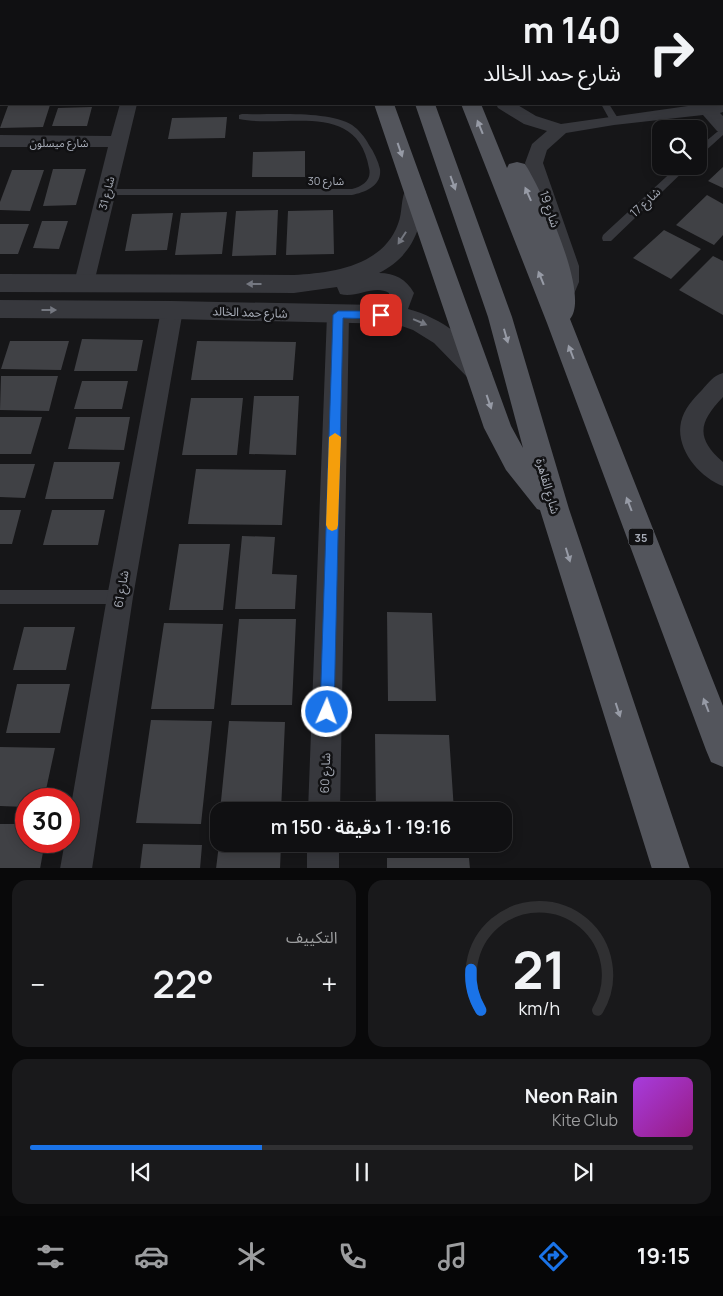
<!DOCTYPE html>
<html lang="ar">
<meta charset="utf-8">
<style>
:root{--surface:#101012;--page:#19191b;--text:#f1f3f6;--muted:#9c9d9f;--line:#303032;--accent:#1a73e8}
body{margin:0;font-family:Manrope,"Noto Sans Arabic",sans-serif;background:var(--page);color:var(--text);direction:rtl;height:100vh;display:flex;flex-direction:column;font-size:19px;white-space:nowrap}
*{box-sizing:border-box;margin:0}
p{font-size:16px;color:var(--muted)}
.icon{flex:none;width:28px;height:28px;fill:none;stroke:currentColor;stroke-width:2;stroke-linecap:round;stroke-linejoin:round}
.map{position:relative;height:868px;overflow:hidden;direction:ltr}
.drawer{display:flex;flex-direction:column;gap:12px;padding:12px;background:#09090a;flex:1}
.drawer>*{flex:none}
.guide{position:absolute;left:0px;top:0px;width:724px;height:105px;box-shadow:0 2px 12px #0003,0 0 0 1px var(--line);direction:rtl;background:#101012;color:var(--text);overflow:hidden}
.tools{position:absolute;left:652px;top:120px;display:grid;gap:10px}
.tools a{display:grid;place-items:center;width:55px;height:55px;border-radius:10px;background:var(--surface);box-shadow:0 2px 12px #0003,0 0 0 1px var(--line);font-size:25px}
.speed{position:absolute;left:15px;top:788px;display:flex;gap:10px;font-size:25px;font-weight:700;text-align:center}
.speed>*{display:grid;place-content:center;width:65px;height:65px;border-radius:50%;background:var(--surface);box-shadow:0 2px 12px #0003,0 0 0 1px var(--line);line-height:1}
.speed .limit{border:8px solid #d22;background:#fff;color:#111}
.pin{position:absolute;display:grid;place-items:center;width:42px;height:42px;color:#fff;margin:-21px;border-radius:10px;box-shadow:0 2px 8px #0006}
.me{position:absolute;width:55px;margin:-28px;rotate:2deg;stroke-linejoin:round;filter:drop-shadow(0 0 4px #0008)}
.turn{display:flex;align-items:center;gap:18px;height:105px;padding:0 20px;font-size:22px}
.turn .icon{width:65px;height:65px;stroke-width:2.5}
.turn b{display:block;font-size:35px;line-height:42px}
.big{font-size:38px;font-weight:600;line-height:1.1}
.drawer .widget{flex:1;display:flex;flex-direction:column;justify-content:center;gap:8px;min-width:0;padding:0 18px;border-radius:15px;background:var(--page)}
.drawer .dial{align-items:center;gap:0}
.dial svg{height:130px;overflow:visible;fill:none;stroke:var(--line);stroke-width:7;stroke-linecap:round;text-anchor:middle}
.dial text{fill:var(--text);stroke:none}
.song{display:flex;align-items:center;gap:15px}
.cover{width:60px;height:60px;border-radius:8px;background:linear-gradient(135deg,hsl(280 70% 55%),hsl(310 70% 35%))}
.played{height:5px;border-radius:2px;background:linear-gradient(90deg,var(--accent) 35%,var(--line) 35%)}
.keys{display:flex;justify-content:space-around;direction:ltr}
.heat{display:flex;justify-content:space-between;align-items:center;font-size:28px;direction:ltr}
.drawer .tiles{flex:1;display:grid;gap:12px;grid-template-columns:1fr 1fr}
.widget:last-child{grid-column:span 2}
.trip{position:absolute;left:210px;top:802px;width:302px;height:50px;border-radius:15px;background:var(--surface);box-shadow:0 2px 12px #0003,0 0 0 1px var(--line);font-weight:600;line-height:50px;text-align:center;direction:rtl}
.menu{display:flex;height:80px;justify-content:space-around;align-items:center;background:#060607;color:var(--muted)}
.menu .icon{width:35px;height:35px}
.menu .selected{color:var(--accent)}
.menu b{font-size:22px;color:var(--text)}
.map>svg:first-child{display:block}
.building{fill:#404145}
.lines{fill:none;stroke-linecap:round;stroke-linejoin:round}
.service{fill:#37383d;fill-rule:evenodd}
.minor{fill:#37383d;fill-rule:evenodd}
.tertiary{fill:#37383d;fill-rule:evenodd}
.primary{fill:#53555c;fill-rule:evenodd}
.oneway{fill:#979ba6}
.oneway2{fill:#757881}
.route{fill:#1a73e8;stroke:#114b97}
.slow{fill:#f59e0b}
.labels{text-anchor:middle;dominant-baseline:central;stroke-width:5;stroke-linejoin:round;paint-order:stroke}
.far-street-label{font-size:11px;fill:#a8adb8;stroke:#111113}
.shield{fill:#111113;stroke:#7b7e86;stroke-width:1}
.shield-label{font-size:11px;font-weight:bold;fill:#a8adb8}
.street-label{font-size:12px;fill:#a8adb8;stroke:#111113}
</style>
<div class="map">
<svg width="723" height="869" viewBox="0 0 723 869">
<rect width="100%" height="100%" fill="#161618"/>
<path class="building" d="M50,105L43,127L0,128L8,106Z
M92,107L87,126H52L58,108Z
M227,117L225,138L168,139L172,118Z
M305,151V177H252L253,152Z
M723,167V188L708,181Z
M53,169H86L76,205L43,206Z
M12,170H44L30,211L0,210V202Z
M707,195L723,204V235L714,245L676,225Z
M278,210L276,255L232,256L236,211Z
M333,210L334,254L286,255L288,211Z
M227,212L222,254L175,255L181,213Z
M173,213L167,250L125,251L132,214Z
M42,221H68L59,249L33,248Z
M0,224H29L18,254H0Z
M664,230L701,249L671,279L633,258Z
M713,256L723,261V315L679,290Z
M82,339L143,340L137,371H74Z
M10,341H69L61,370L1,369Z
M197,341L296,342L293,380H191Z
M1,376H58L49,411L0,410Z
M82,381H128L122,409H74Z
M254,396H299L296,455L249,454Z
M191,398H243L237,455H182Z
M0,417H42L31,454H0Z
M76,417H130L124,450L68,449Z
M54,462H120L113,499H45Z
M0,464H35L25,498L0,497Z
M196,469L286,470L282,525L188,524Z
M0,510H21L12,544H0Z
M52,510H105L98,545H43Z
M242,536L275,537L272,574L297,575L295,609H235Z
M179,544H230L223,610H169Z
M387,612L432,613L436,701H388Z
M239,619H296L292,705H231Z
M164,623L223,624L214,709H151Z
M24,627H75L66,670H13Z
M17,684H70L60,733H6Z
M151,720L212,721L201,824L136,823Z
M229,721L285,722L281,811H220Z
M375,734L449,735L454,811H376Z
M0,747L55,748L44,799H26V807L0,806Z
M0,824H26V841H45L40,869H0Z
M143,844L202,845L200,869H140Z
M219,844H281L280,869H216Z
M387,858H469L470,869H387Z"/>
<g class="lines">
<path class="service" d="M563,0H571V1H563Z
M686,0H694L695,1H687Z
M722,42H723V48L722,47Z
M722,80H723V86H722Z
M601,104H609L619,120L617,122H611Z
M242,114C270,115 329,110 352,125C359,130 365,137 369,145C374,152 378,161 380,169C382,186 365,192 352,195H107L102,192L107,189H352C363,186 372,180 369,168C357,99 285,129 239,119V115Z
M723,127V135L702,154L699,155V147Z
M678,166H689L611,241H603L602,238L603,235Z
M0,590H120L125,592L127,597L125,602L120,604H0Z"/>
<path class="minor" d="M307,0H323V1H308Z
M723,102V112L720,113L723,116V132L717,131L703,115L614,125L566,133L547,150L543,163L579,266V282L571,301L564,304L557,301L553,296L559,282V266L525,163L532,144L547,131L524,124L498,108L496,104H516L536,116L561,124L702,104H722Z
M120,104H137L94,283L91,288L84,290L77,288L74,283L108,147H0V135L111,136Z
M172,302L180,304L183,310L133,597L92,869H60L65,841H69V817L107,597L161,310L164,304Z
M338,307L346,309L349,315L340,811H308L327,315L330,309Z
M723,373V397C699,422 695,438 723,462V486C700,478 675,449 681,422C684,409 693,399 702,390C709,382 713,376 723,373Z
M307,844H339V869H307Z"/>
<path class="tertiary" d="M415,185L423,187L426,192C421,228 414,255 379,273C395,273 406,279 414,293L408,309C440,317 476,343 492,373L488,380L479,383L470,380L434,343L413,330L396,324L172,319L0,318V300L172,301L377,305L389,297V293C374,284 356,299 340,294L337,287L294,293L0,292V274L294,275C332,273 383,266 398,224C403,212 400,198 407,187Z"/>
<path class="primary" d="M343,0H361L362,1H344Z
M379,0H397V1H379Z
M420,0H438V1H420Z
M374,104H394L511,426L523,448L488,317L415,104H435L512,317L569,509L690,869H652L540,510L537,509L506,470L484,428Z
M461,104H481L507,168L509,164L517,162L525,164C541,189 591,295 570,319L723,706V767L711,762L706,750L547,323Z"/>
</g>
<defs><path id="oneway-solid" d="M-6-.8H1V-3.2L6.5 0L1 3.2V.8H-6Z" transform="scale(1.25)"/></defs>
<g class="oneway">
<use href="#oneway-solid" transform="translate(480 127) rotate(-112)"/>
<use href="#oneway-solid" transform="translate(400 150) rotate(71)"/>
<use href="#oneway-solid" transform="translate(453 183) rotate(70)"/>
<use href="#oneway-solid" transform="translate(528 194) rotate(-114)"/>
<use href="#oneway-solid" transform="translate(541 278) rotate(-112)"/>
<use href="#oneway-solid" transform="translate(506 336) rotate(74)"/>
<use href="#oneway-solid" transform="translate(571 352) rotate(-111)"/>
<use href="#oneway-solid" transform="translate(489 402) rotate(71)"/>
<use href="#oneway-solid" transform="translate(629 504) rotate(-111)"/>
<use href="#oneway-solid" transform="translate(568 555) rotate(73)"/>
<use href="#oneway-solid" transform="translate(706 705) rotate(-111)"/>
<use href="#oneway-solid" transform="translate(618 710) rotate(72)"/>
</g>
<g class="oneway2">
<use href="#oneway-solid" transform="translate(402 238) rotate(123)"/>
<use href="#oneway-solid" transform="translate(254 284) rotate(-180)"/>
<use href="#oneway-solid" transform="translate(49 310)"/>
<use href="#oneway-solid" transform="translate(420 322) rotate(23)"/>
</g>
<path class="route" d="M338,311H381L386,315L381,319L343,318L334,712L332,717L327,719L322,717L320,712L333,315Z"/>
<path class="slow" d="M335,433L341,437L338,525L337,529L332,531L328,529L326,525L329,437Z"/>
<g class="labels">
<g class="far-street-label">
<text x="59" y="142">شارع ميسلون</text>
<text x="326" y="180">شارع 30</text>
<text transform="translate(106 193) rotate(-76)">شارع 31</text>
</g>
<rect class="shield" x="628.5" y="528.5" width="25" height="17" rx="4"/>
<g class="shield-label">
<text x="641" y="537">35</text>
</g>
<g class="street-label">
<text transform="translate(645 202) rotate(-43)">شارع 17</text>
<text transform="translate(550 209) rotate(71)">شارع 19</text>
<text transform="translate(250 312) rotate(2)">شارع حمد الخالد</text>
<text transform="translate(548 486) rotate(74)">شارع القاهرة</text>
<text transform="translate(121 589) rotate(-80)">شارع 61</text>
<text transform="translate(325 773) rotate(-88)">شارع 60</text>
</g>
</g>
</svg>
<div class="tools">
<a><svg class="icon" aria-label="search" viewBox="0 0 24 24"><circle cx="10" cy="10" r="6"/><path d="M15 15l6 6"/></svg></a>
</div>
<div class="speed"><div class="limit">30</div></div>
<div class="pin" style="left:381px;top:315px;background:#d93025"><svg class="icon" aria-label="arrive" viewBox="0 0 24 24"><path d="M6 21V4h12l-3 4 3 4H6"/></svg></div>
<svg class="me" style="left:327px;top:712px" viewBox="-20 -20 40 40"><circle r="17" fill="#1a73e8" stroke="#fff" stroke-width="3"/><path d="M0-11L8 9 0 5-8 9z" fill="#fff"/></svg>
<div class="trip">19:16 · 1 دقيقة · 150 m</div>
<div class="guide">
<div class="turn"><svg class="icon" aria-label="right" viewBox="0 0 24 24"><path d="M7 20v-9h11M14 6l5 5-5 5"/></svg><div><b>140 m</b>شارع حمد الخالد</div></div>
</div>
</div>
<section class="drawer">
<div class="tiles">
<div class="widget dial"><svg viewBox="0 0 100 80">
<path d="M14 69A42 42 0 1 1 86 69"/>
<path d="M14 69A42 42 0 0 1 8 44" stroke="#1a73e8"/>
<text x="50" y="56" font-size="32" font-weight="700">21</text>
<text x="50" y="72" font-size="11">km/h</text>
</svg></div>
<div class="widget"><p>التكييف</p>
<div class="heat"><a>−</a><b class="big">22°</b><a>+</a></div>
</div>
<div class="widget">
<div class="song"><i class="cover"></i><div><b>Neon Rain</b><p>Kite Club</p></div></div>
<div class="played"></div>
<div class="keys"><svg class="icon" aria-label="previous" viewBox="0 0 24 24"><path d="M18 5L8 12l10 7zM5 5v14"/></svg><svg class="icon" aria-label="pause" viewBox="0 0 24 24"><path d="M8 5v14M16 5v14"/></svg><svg class="icon" aria-label="next" viewBox="0 0 24 24"><path d="M6 5l10 7-10 7zM19 5v14"/></svg></div>
</div>
</div>
</section>
<nav class="menu">
<b>19:15</b>
<svg class="icon selected" aria-label="directions" viewBox="0 0 24 24"><path d="M12 3l9 9-9 9-9-9zM9 14v-3h6M13 9l2 2-2 2"/></svg>
<svg class="icon" aria-label="music" viewBox="0 0 24 24"><path d="M9 18V5l10-2v13"/><circle cx="6" cy="18" r="3"/><circle cx="16" cy="16" r="3"/></svg>
<svg class="icon" aria-label="phone" viewBox="0 0 24 24"><path d="M5 4h4l2 5-3 2q2 4 5 5l2-3 5 2v4C11 20 4 13 5 4z"/></svg>
<svg class="icon" aria-label="climate" viewBox="0 0 24 24"><path d="M12 3v18M4 7l16 10M4 17L20 7"/></svg>
<svg class="icon" aria-label="car" viewBox="0 0 24 24"><path d="M5 17H2v-5l4-1 3-4h7l3 4 3 1v5h-3M9 17h6M6 11h13"/><circle cx="7" cy="17" r="2"/><circle cx="17" cy="17" r="2"/></svg>
<svg class="icon" aria-label="filters" viewBox="0 0 24 24"><path d="M4 7h16M4 17h16"/><circle cx="9" cy="7" r="2"/><circle cx="15" cy="17" r="2"/></svg>
</nav>
